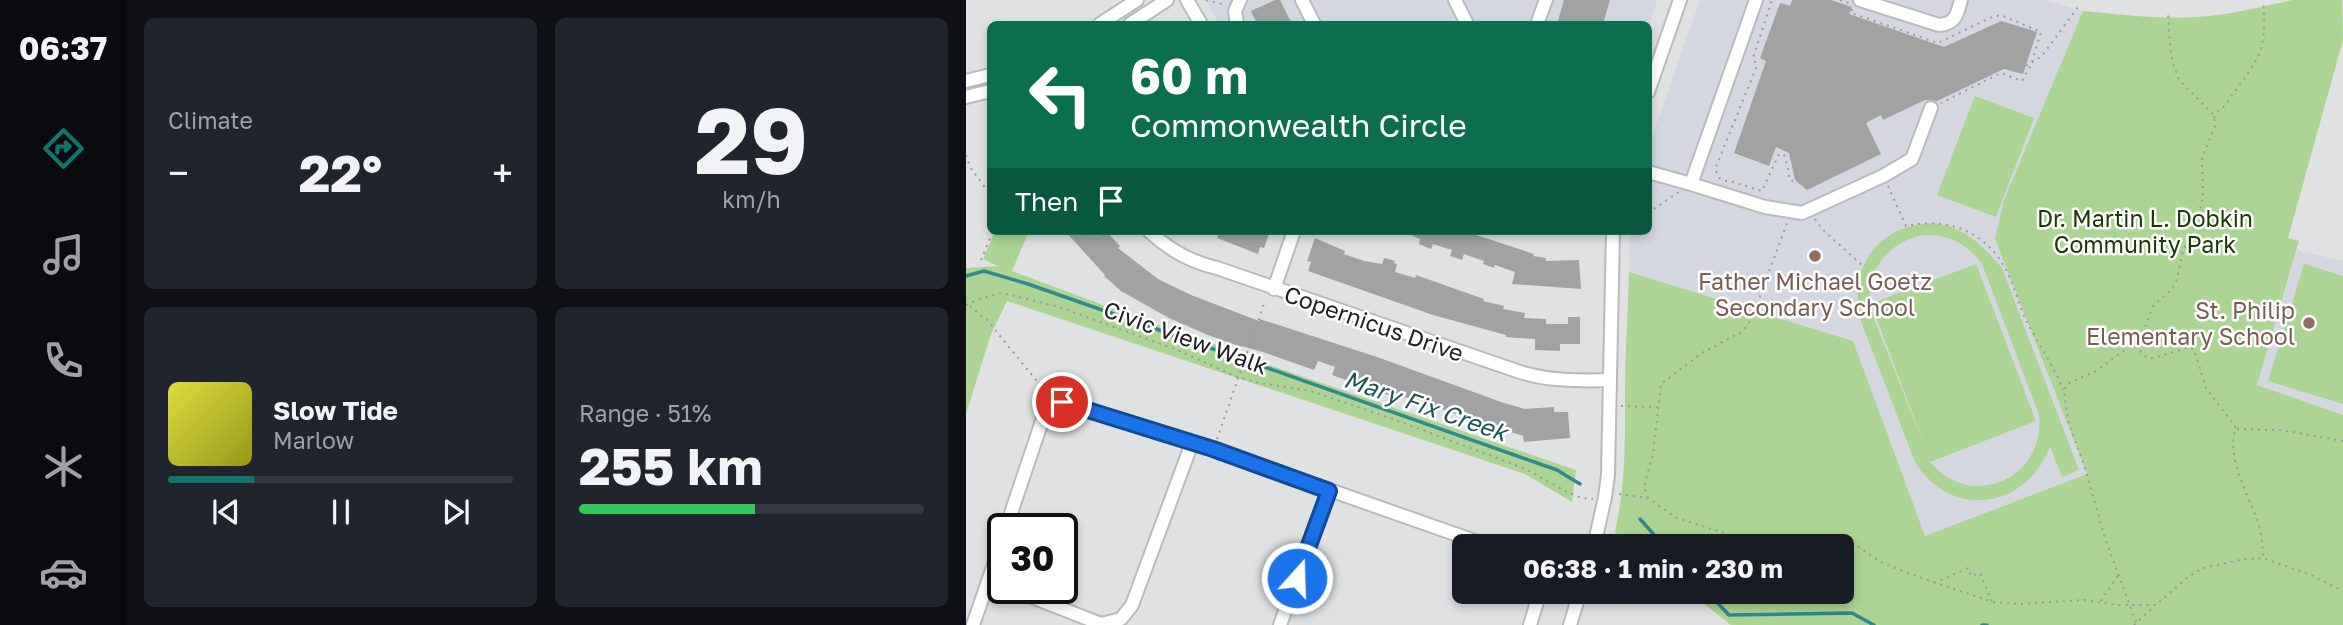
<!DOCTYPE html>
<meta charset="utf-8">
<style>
:root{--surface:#171b24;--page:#20242c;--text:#f1f3f6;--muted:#9ea1a6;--line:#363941;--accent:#0f766e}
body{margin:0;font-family:"Golos Text",sans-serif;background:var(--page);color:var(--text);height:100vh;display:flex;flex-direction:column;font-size:26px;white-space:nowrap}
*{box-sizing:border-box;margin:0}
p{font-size:23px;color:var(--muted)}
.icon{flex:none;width:38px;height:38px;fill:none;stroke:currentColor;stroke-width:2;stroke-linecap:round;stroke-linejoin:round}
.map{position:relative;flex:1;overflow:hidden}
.side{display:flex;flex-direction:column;gap:18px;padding:18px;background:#0d0f14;width:840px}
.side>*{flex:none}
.banner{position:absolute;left:21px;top:21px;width:665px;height:214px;border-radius:10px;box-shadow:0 4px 10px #0003;background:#0b6e4f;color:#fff;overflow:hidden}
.speed{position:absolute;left:21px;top:513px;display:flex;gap:14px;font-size:35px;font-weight:700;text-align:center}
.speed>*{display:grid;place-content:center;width:91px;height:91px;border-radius:50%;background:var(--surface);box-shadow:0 4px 10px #0003;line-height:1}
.speed .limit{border:4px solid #111;border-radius:10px;background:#fff;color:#111}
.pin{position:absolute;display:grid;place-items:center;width:60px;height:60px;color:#fff;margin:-30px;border:4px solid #fff;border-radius:50%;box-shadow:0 2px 7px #0007}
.me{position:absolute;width:77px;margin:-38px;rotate:20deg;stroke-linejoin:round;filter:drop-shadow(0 0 5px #0008)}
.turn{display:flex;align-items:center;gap:24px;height:147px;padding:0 28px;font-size:32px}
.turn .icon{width:91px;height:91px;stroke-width:2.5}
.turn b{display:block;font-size:49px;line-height:60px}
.then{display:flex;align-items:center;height:66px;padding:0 28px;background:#0003;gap:14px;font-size:26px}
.big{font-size:52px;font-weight:700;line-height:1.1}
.side .tile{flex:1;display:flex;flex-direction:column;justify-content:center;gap:10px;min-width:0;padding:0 24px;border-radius:10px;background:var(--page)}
.side .dial{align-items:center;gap:0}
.dial b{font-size:91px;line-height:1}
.song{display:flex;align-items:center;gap:21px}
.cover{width:84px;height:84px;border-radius:10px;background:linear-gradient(135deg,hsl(60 70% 55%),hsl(60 70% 35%))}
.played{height:7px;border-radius:4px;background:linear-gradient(90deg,var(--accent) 25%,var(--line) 25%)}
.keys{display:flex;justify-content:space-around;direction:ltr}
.heat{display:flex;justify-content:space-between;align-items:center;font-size:38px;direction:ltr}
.charge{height:10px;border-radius:5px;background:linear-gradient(90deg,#34c759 51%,var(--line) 0)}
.side .tiles{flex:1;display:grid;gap:18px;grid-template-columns:repeat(2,1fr)}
.trip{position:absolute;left:486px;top:534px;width:402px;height:70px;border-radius:10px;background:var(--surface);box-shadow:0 4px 10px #0003;font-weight:700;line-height:70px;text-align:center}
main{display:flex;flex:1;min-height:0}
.tabs{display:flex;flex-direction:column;width:126px;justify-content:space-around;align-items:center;background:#090b0e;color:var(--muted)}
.tabs .icon{width:49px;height:49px}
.tabs .active{color:var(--accent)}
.tabs b{font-size:32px;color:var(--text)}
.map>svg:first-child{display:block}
.built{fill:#d4d7df}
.green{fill:#acd492;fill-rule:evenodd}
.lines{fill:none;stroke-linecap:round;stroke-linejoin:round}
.stream{stroke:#2f8a8e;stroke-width:3.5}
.building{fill:#a2a2a3}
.minor-casing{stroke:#b9babb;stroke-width:16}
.path{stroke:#9c9c9d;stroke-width:2;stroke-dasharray:2 5;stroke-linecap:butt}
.minor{stroke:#fff;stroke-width:12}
.route-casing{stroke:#114b97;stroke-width:18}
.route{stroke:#1a73e8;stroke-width:12}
.education-dot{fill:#8d6e63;stroke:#fff;stroke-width:2.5}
.labels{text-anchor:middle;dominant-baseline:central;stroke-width:5;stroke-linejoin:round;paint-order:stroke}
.park-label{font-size:23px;fill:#1c3702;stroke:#fff}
.education-label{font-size:23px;fill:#785e54;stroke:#fff}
.street-label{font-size:23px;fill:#212121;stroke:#fff}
.water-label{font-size:24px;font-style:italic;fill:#1f5456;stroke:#fff}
</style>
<main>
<nav class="tabs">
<b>06:37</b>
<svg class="icon active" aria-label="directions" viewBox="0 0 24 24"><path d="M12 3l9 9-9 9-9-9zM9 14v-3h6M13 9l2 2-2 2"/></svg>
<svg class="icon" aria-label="music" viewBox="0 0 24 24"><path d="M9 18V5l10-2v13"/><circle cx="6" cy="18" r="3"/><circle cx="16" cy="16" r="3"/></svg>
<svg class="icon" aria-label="phone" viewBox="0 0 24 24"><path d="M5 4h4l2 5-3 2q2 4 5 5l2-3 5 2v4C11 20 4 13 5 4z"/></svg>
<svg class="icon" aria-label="climate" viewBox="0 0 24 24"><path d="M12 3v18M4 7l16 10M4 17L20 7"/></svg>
<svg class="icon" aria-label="car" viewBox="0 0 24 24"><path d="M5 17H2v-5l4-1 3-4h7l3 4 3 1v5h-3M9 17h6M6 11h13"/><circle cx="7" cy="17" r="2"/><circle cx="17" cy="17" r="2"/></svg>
</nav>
<section class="side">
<div class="tiles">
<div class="tile"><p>Climate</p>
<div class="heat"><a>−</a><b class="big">22°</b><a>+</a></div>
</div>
<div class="tile dial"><b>29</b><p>km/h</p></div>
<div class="tile">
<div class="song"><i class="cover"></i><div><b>Slow Tide</b><p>Marlow</p></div></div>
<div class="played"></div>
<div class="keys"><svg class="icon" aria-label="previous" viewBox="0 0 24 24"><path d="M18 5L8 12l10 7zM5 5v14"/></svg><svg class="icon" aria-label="pause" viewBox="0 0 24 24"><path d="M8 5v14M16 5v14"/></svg><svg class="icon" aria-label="next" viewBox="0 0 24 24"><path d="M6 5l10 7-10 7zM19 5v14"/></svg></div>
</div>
<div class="tile"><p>Range · 51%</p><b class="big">255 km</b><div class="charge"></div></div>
</div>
</section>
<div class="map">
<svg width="1377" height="625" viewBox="0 0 1377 625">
<rect width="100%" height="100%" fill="#e0e1e2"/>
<path class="built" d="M239,0H691L683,27L682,24H254Z
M734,0H1078L1117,11L1038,200L1029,239L1121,474L959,536L886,341L663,272L664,231H682L683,145Z
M1331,250L1377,261V415L1291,385Z"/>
<path class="green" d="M1326,0H1376L1377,40L1322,238L1333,241L1291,385L1377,415V625H765L723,592H877V546H667L649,532C660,481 659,443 659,392C659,352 662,312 663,272L887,341L959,536L1121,474L1029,239L1038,200L1117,11C1154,14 1193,20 1230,17C1263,15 1295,7 1326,0Z
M1009,96L1068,118L1030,217L971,195Z
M968,223C999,227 1016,245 1036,268L1113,470L1096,477L1084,446C1061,509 986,521 949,462L896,324C879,270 911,224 968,223ZM958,235C982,234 1002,244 1016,264L1073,415C1080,478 1005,512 964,462L1070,421L1010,264L904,304C900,269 924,241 958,235ZM905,304L964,460L909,321Z
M29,231H63L46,271L161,314L268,351L277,356L610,470L606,502L559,474L41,301L25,334L0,414V268L32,266L17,259Z
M1338,264L1377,276V404L1302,381Z"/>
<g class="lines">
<path class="stream" d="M0,276L18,271L62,284L273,358
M293,365L591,470L614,484
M674,519L698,546
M741,592L763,615L886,613L908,625
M1016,625H1021"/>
</g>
<path class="building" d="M309,0H314L326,24H291L285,11Z
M598,0H644L637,24H591Z
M826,0H865L886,7L883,14L978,47L1035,21L1071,32L1057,74L1038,69L971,101L959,100L917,120L915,115L900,123L915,154L841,190L829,180L823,153L810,147L803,166L768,153L800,61L794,58L814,3L824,6Z
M99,231H125L130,236L136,231H140L154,246L152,248L192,279L225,295L293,321L294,319L411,357L538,403L559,409L588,407V412H602L604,438L558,442L557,436L430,394L429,397L416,393L366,375L369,367L352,361L348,370L297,352L275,346V347L242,335L203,318L155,291L138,276L139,275Z
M254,231H304L298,248L294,247L292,254L251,238Z
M435,231H498L568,254L567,256L580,258V261L613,260L615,289L546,284L549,272L529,265L528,268L517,264L518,261L498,254L496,260L484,256L486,250L467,244L465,249L453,244L454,239Z
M349,238L379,251L378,254L398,261L416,264L418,258L429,261L428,263L431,264L429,272L449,278L450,275L518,299L517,301L538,306L537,309L559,313L558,318L580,319V324H602V317H614V344H594V351L569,350V339L540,337V335L467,315L342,271L345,262L341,261Z"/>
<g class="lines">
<g class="minor-casing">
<path id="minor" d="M221,0L235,24
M336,0L348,24
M489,0L501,24
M894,0L973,25C990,24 991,14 995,0
M134,24L171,0
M164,24L201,0
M271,24L269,11L274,0
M571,24L580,0
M0,81L24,75
M682,92L714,0
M0,97L24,91
M682,172L725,184L790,0
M725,184L799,207L836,213L917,176L946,159L965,108
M183,231C203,250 224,262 251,268L551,371C580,381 614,381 644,380
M308,289L328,231
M40,528L77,418L83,410L96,402L247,449L523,546
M628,546L639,497L642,475L647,231
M43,588L135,624L155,619L166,605L226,443
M7,625L37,538
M314,625L363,491
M564,625L574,592
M604,625L614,592"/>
</g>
<path class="path" d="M240,0L260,5
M874,0L883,3
M886,9L885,13L972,43L1026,17L1035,15L1075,32L1065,65L1056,81L1035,73L975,103
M1060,66L1076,56L1112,7
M1248,118L1252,111L1259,106C1287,63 1303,58 1297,2
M0,155L4,167L24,194
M754,179L749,169L791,66L787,58L806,0
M759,181H764L796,191L813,154L818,155L823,172V179L826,181L829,180
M922,186L940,226C981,217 1020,231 1040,270C1049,287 1053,307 1062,324C1074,347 1088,366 1097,390
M682,213L713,192
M849,219L857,230L897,266
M15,260L27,231
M0,305L13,299L36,293L90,306L209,349L271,377L293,383L345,391L427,419L560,469L601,492L616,498L627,499
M4,306L21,320L83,396
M1169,346L1181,358H1188L1224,347L1228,350L1240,388L1270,428C1259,458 1283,494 1292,523C1296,534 1296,545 1297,556
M655,406L691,407
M1271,429L1315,430L1377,441
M251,439L299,301
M653,494L682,498L711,518L787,542L817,546L846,544L874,538L885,542L915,562L944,574L1027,602L1052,604L1119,600L1151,605H1190L1222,577L1237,568L1279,559L1297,558L1345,575L1377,591
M682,498L678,486L687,454L695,384L736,353L777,331L786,318L821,223
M968,583L1002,568L1005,576L1014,573L1026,601
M1135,601L1153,574
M1170,622L1139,538L1118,465L1102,421L1098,391L1101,384L1130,371L1175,338L1187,306L1204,291L1210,282L1217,251L1233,213L1237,197L1236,158L1250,124L1246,113L1213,80L1207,64L1204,45L1202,14
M1168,625L1189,606"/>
<use href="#minor" class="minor"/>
</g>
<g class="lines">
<g class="route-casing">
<path id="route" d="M96,402L247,449L363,491L331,578"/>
</g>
<use href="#route" class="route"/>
</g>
<g class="education-dot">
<circle cx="849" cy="256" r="7"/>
<circle cx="1343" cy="323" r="7"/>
</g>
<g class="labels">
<g class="park-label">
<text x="1179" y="218">Dr. Martin L. Dobkin<tspan x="1179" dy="26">Community Park</tspan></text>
</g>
<g class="education-label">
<text x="849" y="281">Father Michael Goetz<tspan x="849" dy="26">Secondary School</tspan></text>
<text x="1329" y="310" text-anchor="end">St. Philip<tspan x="1329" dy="26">Elementary School</tspan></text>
</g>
<g class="street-label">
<text transform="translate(408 323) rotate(19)">Copernicus Drive</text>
<text transform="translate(220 337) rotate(20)">Civic View Walk</text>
</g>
<g class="water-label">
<text transform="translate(460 405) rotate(19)">Mary Fix Creek</text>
</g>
</g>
</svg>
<div class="speed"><div class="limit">30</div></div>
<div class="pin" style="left:96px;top:402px;background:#d93025"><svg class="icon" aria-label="arrive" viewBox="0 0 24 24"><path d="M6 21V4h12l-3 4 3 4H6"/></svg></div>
<svg class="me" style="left:331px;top:578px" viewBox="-20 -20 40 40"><circle r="17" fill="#1a73e8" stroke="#fff" stroke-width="3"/><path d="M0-11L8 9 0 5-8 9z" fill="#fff"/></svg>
<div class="trip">06:38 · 1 min · 230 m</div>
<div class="banner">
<div class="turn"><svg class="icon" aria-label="left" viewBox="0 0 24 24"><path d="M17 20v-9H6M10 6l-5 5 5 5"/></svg><div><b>60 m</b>Commonwealth Circle</div></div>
<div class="then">Then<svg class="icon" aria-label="arrive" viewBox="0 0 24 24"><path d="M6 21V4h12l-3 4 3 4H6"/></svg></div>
</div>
</div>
</main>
